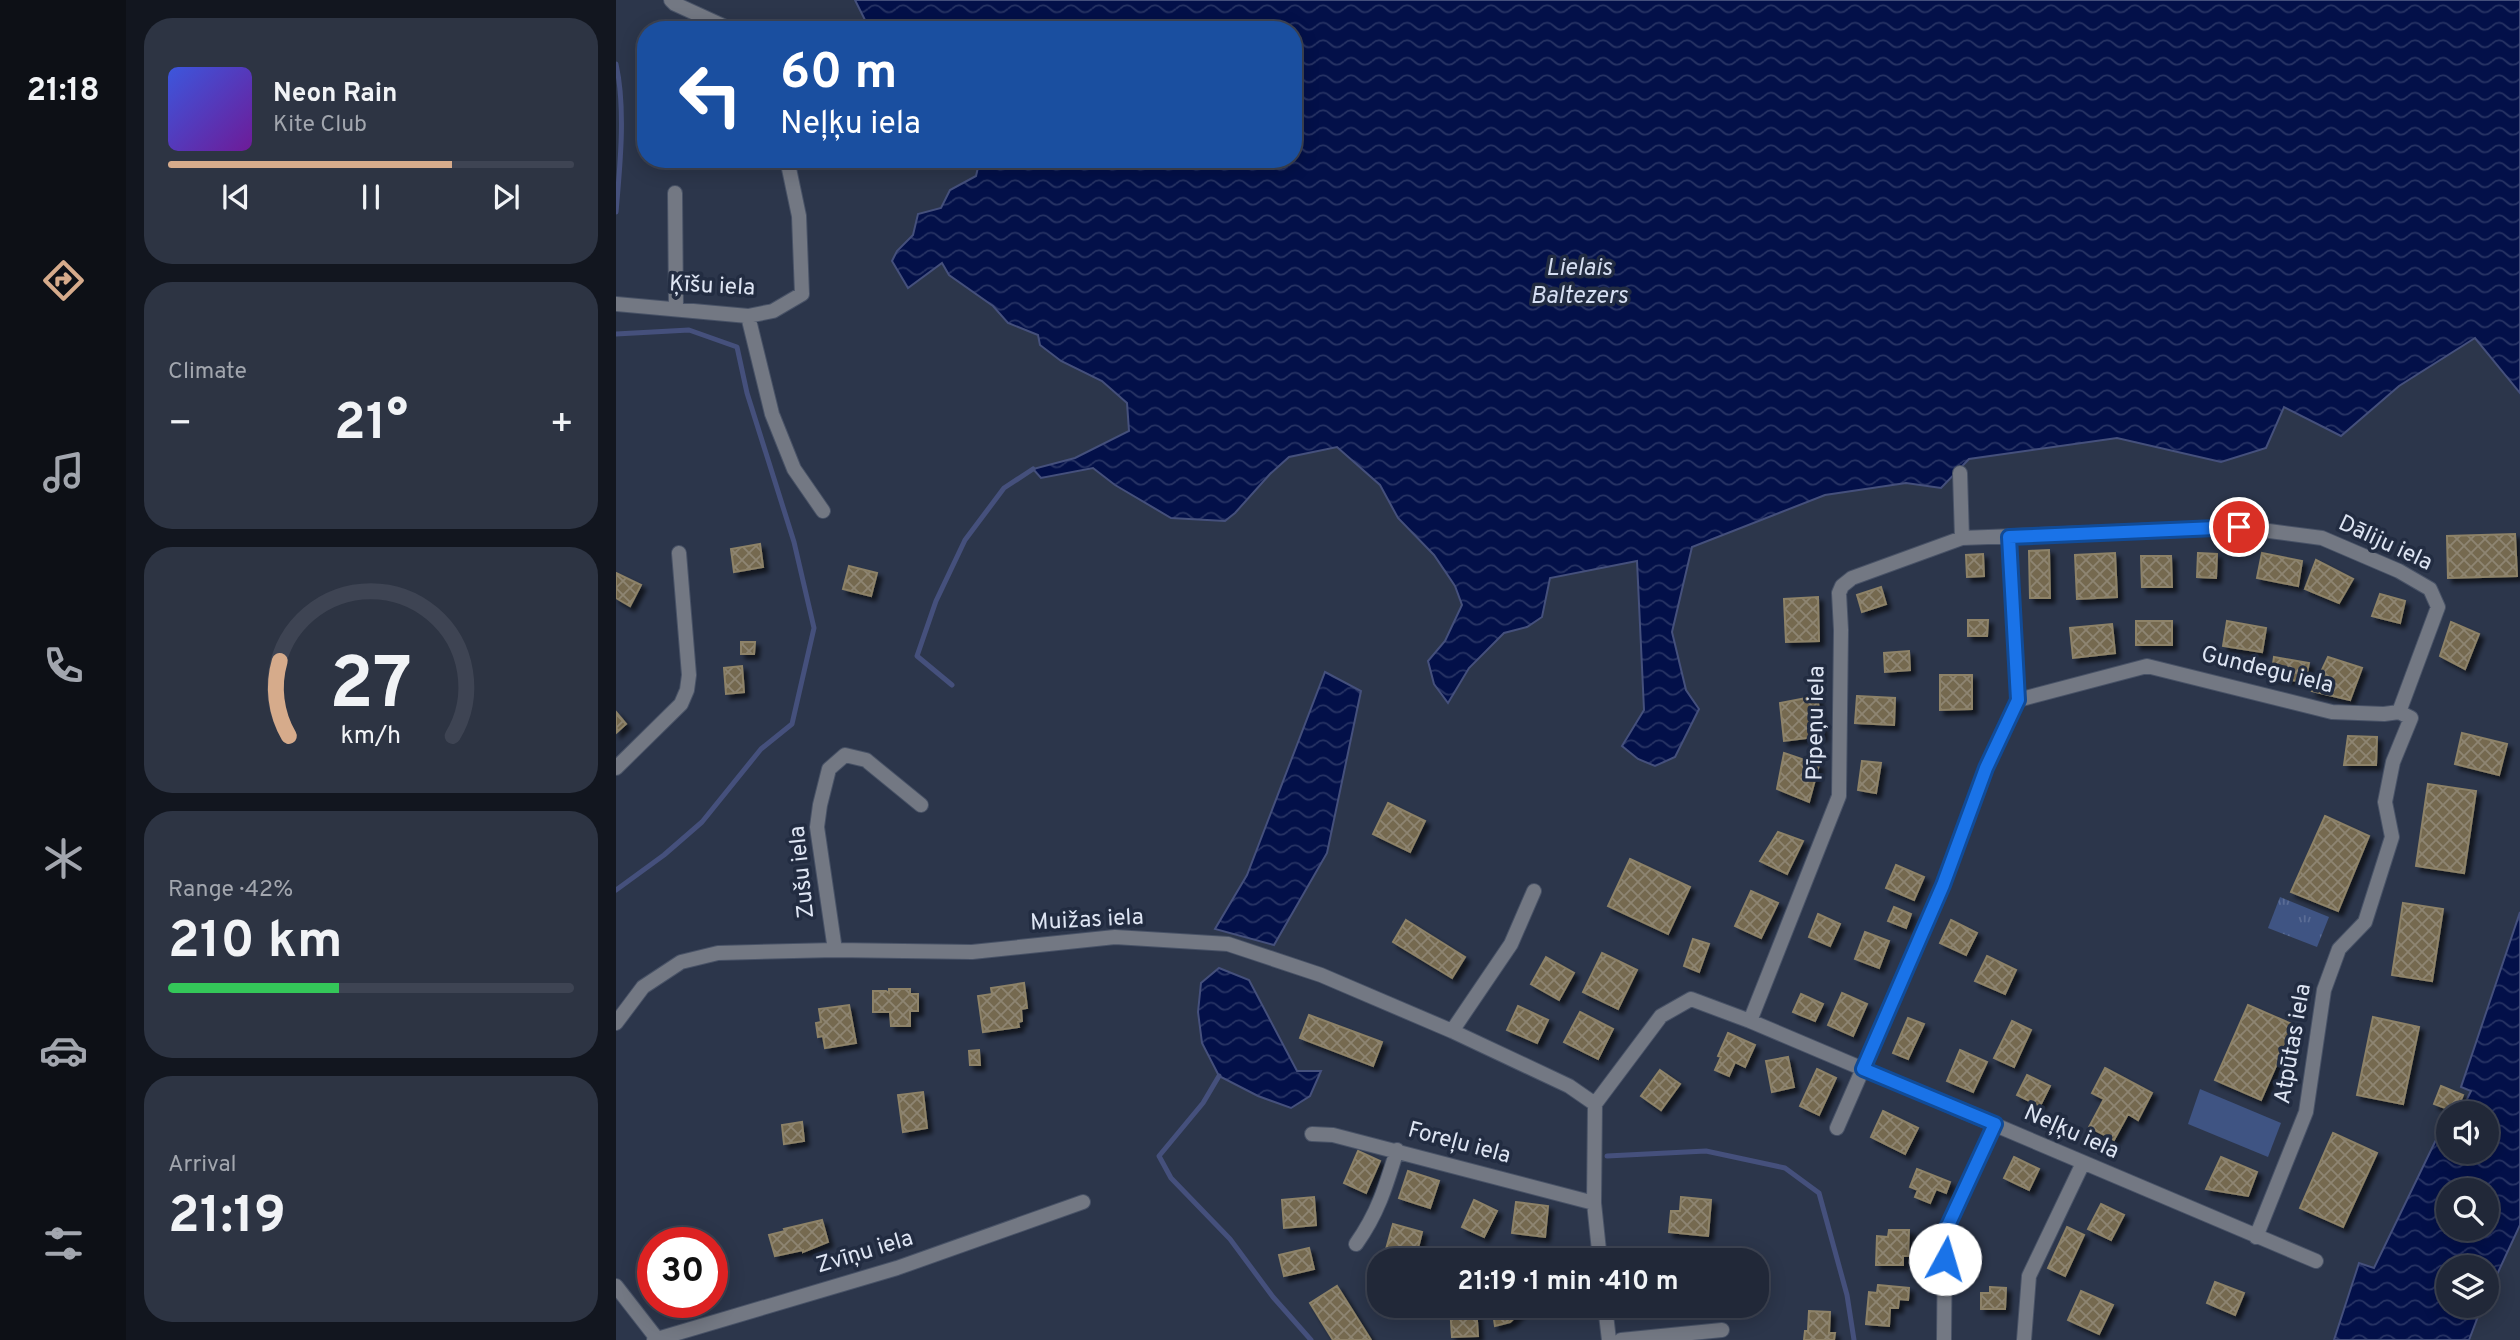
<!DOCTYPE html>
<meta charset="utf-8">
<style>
:root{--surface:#212838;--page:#2d3443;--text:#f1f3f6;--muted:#a2a6ae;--line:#3e4453;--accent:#d6ab8b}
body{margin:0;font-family:Overpass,sans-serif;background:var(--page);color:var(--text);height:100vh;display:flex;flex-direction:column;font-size:26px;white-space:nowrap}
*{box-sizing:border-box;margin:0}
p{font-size:23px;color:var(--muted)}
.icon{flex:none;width:38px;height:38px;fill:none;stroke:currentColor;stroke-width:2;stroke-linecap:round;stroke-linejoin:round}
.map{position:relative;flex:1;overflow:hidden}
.sheet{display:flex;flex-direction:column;gap:18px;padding:18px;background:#12161f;width:490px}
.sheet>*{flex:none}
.top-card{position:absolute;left:21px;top:21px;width:665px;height:147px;border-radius:28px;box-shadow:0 4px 18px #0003,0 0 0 2px var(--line);background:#1a4fa0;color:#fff;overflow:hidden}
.tools{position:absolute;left:1820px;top:1101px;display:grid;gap:14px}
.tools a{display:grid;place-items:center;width:63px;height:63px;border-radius:50%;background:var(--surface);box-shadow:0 4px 18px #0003,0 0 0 2px var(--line);font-size:35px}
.speed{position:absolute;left:21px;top:1227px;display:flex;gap:14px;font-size:35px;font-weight:700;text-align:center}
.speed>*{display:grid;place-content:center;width:91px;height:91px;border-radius:50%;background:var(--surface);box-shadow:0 4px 18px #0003,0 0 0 2px var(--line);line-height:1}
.speed .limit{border:10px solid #d22;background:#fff;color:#111}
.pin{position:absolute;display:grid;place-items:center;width:60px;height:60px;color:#fff;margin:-30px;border:4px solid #fff;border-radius:50%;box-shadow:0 2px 7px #0007}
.me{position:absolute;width:77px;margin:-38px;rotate:6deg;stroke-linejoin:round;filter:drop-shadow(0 0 5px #0008)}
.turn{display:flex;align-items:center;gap:24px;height:147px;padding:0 28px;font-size:32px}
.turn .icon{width:91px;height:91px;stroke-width:2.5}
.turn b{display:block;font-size:49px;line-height:60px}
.big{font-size:52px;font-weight:700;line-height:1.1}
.sheet .widget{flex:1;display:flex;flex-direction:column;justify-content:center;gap:10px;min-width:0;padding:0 24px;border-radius:28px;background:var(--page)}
.sheet .dial{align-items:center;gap:0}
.dial svg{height:182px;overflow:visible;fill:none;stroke:var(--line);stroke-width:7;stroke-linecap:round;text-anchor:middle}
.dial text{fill:var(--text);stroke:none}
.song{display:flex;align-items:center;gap:21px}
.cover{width:84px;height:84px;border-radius:10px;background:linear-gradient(135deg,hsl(230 70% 55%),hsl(280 70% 35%))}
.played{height:7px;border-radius:4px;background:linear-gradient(90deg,var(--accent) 70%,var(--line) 70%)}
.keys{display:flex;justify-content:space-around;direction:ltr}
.heat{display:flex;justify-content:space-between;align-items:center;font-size:38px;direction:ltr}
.charge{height:10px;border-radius:5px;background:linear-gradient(90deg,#34c759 42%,var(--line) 0)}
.trip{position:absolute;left:751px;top:1248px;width:402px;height:70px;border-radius:28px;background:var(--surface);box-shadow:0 4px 18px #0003,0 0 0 2px var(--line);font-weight:700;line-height:70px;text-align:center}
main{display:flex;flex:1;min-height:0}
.menu{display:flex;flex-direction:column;width:126px;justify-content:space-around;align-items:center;background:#0d1016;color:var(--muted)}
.menu .icon{width:49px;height:49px}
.menu .on{color:var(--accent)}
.menu b{font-size:32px;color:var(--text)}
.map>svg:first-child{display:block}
.green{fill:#3f5483}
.park{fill:url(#park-tufts)}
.water{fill:url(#water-waves);stroke:#45507c;stroke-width:2;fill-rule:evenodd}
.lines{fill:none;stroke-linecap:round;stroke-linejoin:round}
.stream{stroke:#45507c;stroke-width:5}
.building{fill:url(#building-cross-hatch);stroke:#8d8267;stroke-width:2;filter:url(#shadow)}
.street-casing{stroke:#485266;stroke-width:16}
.street{stroke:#737883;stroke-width:14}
.route-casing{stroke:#114b97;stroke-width:18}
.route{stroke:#1a73e8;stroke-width:12}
.labels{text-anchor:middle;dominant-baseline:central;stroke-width:7;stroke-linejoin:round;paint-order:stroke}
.street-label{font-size:23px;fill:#dee5f3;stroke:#222c41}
.water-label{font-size:24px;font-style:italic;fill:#d6dff2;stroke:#222c41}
</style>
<main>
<nav class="menu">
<b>21:18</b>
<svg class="icon on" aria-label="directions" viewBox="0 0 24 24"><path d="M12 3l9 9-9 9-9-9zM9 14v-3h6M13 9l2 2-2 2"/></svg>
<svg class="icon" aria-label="music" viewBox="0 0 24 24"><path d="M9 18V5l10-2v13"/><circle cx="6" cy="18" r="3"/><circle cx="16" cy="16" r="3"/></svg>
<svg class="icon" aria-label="phone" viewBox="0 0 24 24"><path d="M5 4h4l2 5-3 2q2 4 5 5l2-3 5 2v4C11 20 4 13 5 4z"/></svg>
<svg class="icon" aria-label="climate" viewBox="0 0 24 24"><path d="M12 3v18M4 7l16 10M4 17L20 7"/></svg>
<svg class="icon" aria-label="car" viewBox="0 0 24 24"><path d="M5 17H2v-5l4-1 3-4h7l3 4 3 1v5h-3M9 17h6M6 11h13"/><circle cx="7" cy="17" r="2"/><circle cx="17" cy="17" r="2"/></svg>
<svg class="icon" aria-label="filters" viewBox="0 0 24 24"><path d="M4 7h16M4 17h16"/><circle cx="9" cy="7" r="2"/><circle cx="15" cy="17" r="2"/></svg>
</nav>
<section class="sheet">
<div class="widget">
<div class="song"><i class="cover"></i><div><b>Neon Rain</b><p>Kite Club</p></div></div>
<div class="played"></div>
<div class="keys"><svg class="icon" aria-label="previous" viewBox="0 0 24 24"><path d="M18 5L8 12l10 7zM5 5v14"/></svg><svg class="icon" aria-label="pause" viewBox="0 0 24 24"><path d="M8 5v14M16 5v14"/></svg><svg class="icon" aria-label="next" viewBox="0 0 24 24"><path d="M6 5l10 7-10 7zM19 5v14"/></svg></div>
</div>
<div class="widget"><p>Climate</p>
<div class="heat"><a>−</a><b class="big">21°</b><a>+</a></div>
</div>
<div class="widget dial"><svg viewBox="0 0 100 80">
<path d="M14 69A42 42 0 1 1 86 69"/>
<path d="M14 69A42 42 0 0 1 10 36" stroke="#d6ab8b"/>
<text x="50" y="56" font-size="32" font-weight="700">27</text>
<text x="50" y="72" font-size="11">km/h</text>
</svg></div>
<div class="widget"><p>Range · 42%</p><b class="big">210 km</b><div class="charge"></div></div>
<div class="widget"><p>Arrival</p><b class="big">21:19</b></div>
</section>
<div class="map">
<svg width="1904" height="1340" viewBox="0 0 1904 1340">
<defs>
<pattern id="park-tufts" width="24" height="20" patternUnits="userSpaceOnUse" patternTransform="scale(1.75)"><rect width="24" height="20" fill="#3f5483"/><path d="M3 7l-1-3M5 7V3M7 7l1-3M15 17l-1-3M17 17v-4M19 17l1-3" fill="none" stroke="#5a6c95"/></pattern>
<pattern id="water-waves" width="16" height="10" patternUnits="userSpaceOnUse" patternTransform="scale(1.75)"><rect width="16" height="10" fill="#031049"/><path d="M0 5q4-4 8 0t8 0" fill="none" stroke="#273364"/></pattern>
<pattern id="building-cross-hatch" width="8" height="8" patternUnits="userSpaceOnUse" patternTransform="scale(1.75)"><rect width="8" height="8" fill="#746950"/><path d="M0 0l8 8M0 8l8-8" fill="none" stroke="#8e8572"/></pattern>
<filter id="shadow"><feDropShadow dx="4.5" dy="4.5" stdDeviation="2" flood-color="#0009"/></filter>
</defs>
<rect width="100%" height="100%" fill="#2c364b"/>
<path class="green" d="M1584,1089L1665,1123L1652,1157L1572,1124Z"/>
<path class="park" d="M1664,897L1713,917L1701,947L1652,928Z"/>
<path class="water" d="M239,0H1904V393L1859,338L1783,386L1725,436L1668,407L1650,448L1605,462L1501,438L1353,459L1325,488L1290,483L1209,495L1076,547L1056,632L1070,690L1083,709L1059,757L1039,766L1022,759L1006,746L1028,710L1021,561L934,578L926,617L911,627L888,633L853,668L832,703L818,684L812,661L829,641L846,605L839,586L818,555L782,518L764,485L721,447L673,457L654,474L619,513L609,521L555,518L499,485L477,468L425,478L417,469L459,458L513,431L511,403L486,381L445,361L424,345L422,335L392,323L377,306L333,275L326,263L292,288L276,261L281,251L297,235L302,214L325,208L334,190L360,176L364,159H677V30H254Z
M709,672L745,691L711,853L658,945L599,929L631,875Z
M1904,912V1225L1871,1296V1267H1832V1306H1866L1853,1340H1718L1743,1263L1758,1268L1832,1115V1152H1871V1113H1844L1855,1091L1845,1087ZM1832,1190H1871V1228H1832Z
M603,968L633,980L681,1071H705L694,1096L675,1108L642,1096L603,1076L586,1043L582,1012L585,983Z"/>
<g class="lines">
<path class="stream" d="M0,64C10,109 4,166 0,212
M0,334L73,330L121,347L131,393L178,542L198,628L176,724L145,749L86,822L48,855L0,890
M336,685L301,656L320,601L349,540L388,488L417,469
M603,1076L587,1103L543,1156L555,1178L614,1239L657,1297L695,1340
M991,1156L1090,1151L1169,1168L1203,1193L1231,1295L1238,1340"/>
</g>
<path class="building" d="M1899,534L1901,576L1832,578L1831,536Z
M144,544L147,567L118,572L115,549Z
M1433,550L1434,598H1414L1413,551Z
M1499,553L1501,597L1461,599L1459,555Z
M1582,553L1601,554L1600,578L1581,577Z
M1646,553L1686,561L1682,586L1641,578Z
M1367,554L1368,576L1351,577L1350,555Z
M1525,556H1555L1556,587H1526Z
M1700,560L1737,579L1723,603L1689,589Z
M233,566L261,573L255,596L227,589Z
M0,573L25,585L14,606L0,598Z
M1265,587L1270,604L1246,612L1241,595Z
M1764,594L1789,601L1784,623L1756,616Z
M1202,597L1203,641L1170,642L1168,599Z
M1352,620H1372L1371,636H1352Z
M1520,621H1556V645H1520Z
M1611,621L1650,628L1646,652L1607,646Z
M1835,622L1863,634L1849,669L1824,656Z
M1496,624L1499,653L1457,658L1454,628Z
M125,642H139L138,654H125Z
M1293,651L1294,670L1269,672L1268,653Z
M1658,657L1693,663L1689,682L1655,677Z
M1712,657L1746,668L1734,700L1696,691Z
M126,666L128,692L110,694L108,668Z
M1324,675H1356V709L1324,710Z
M1201,696L1207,736L1168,741L1164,703Z
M1241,696L1279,698L1278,725L1239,723Z
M0,712L10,724L0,733Z
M1846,733L1891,744L1883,775L1839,764Z
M1732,736L1761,737L1760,765H1728Z
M1168,753L1203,765L1193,802L1161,789Z
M1246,761L1265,763L1260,793L1242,790Z
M1812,784L1860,791L1848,873L1800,866Z
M772,803L809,821L794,852L757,834Z
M1709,816L1753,836L1722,911L1675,892Z
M1162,832L1187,841L1171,874L1144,861Z
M1014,859L1074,887L1052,934L992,906Z
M1280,865L1308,877L1298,900L1270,888Z
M1135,891L1162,903L1145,938L1119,926Z
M1787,903L1827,909L1816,981L1776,975Z
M1278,907L1295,914L1290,928L1272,921Z
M1202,914L1224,924L1214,946L1193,937Z
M790,920L849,957L836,978L777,942Z
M1335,920L1361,933L1350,955L1324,943Z
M1249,932L1273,941L1263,968L1239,959Z
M1077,939L1093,944L1083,972L1068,966Z
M986,953L1021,970L1002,1009L967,992Z
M1371,956L1400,970L1389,994L1359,981Z
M930,957L958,973L943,1000L915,984Z
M408,983L411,1008L405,1009L406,1021L402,1022L403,1027L367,1032L362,996L376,994L375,988Z
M273,989H294V994H302V1011H294V1026H275L274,1012H257V991H270L273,993Z
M1226,993L1251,1004L1237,1036L1212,1025Z
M1185,994L1207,1004L1199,1021L1177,1012Z
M233,1005L240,1043L209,1048L207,1036L202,1037L200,1023L205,1022L203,1009Z
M1632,1005L1678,1025L1645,1100L1599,1080Z
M902,1006L932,1020L921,1043L891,1030Z
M964,1012L997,1029L982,1059L948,1042Z
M693,1015L766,1042L757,1066L684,1038Z
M1757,1017L1803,1027L1787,1104L1741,1095Z
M1292,1018L1308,1024L1292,1059L1277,1053Z
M1396,1021L1415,1030L1398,1067L1378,1058Z
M1112,1033L1139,1045L1129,1067L1119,1062L1113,1076L1099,1070L1105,1057L1102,1056Z
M363,1050L364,1065H354L353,1051Z
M1344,1050L1371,1062L1357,1092L1331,1081Z
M1172,1057L1178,1087L1156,1092L1150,1061Z
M1489,1068L1536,1093L1522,1120L1512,1114L1498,1140L1473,1127L1488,1099L1476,1093Z
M1201,1069L1220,1078L1203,1115L1184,1106Z
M1044,1070L1064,1084L1045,1110L1025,1096Z
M1411,1075L1434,1086L1424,1106L1401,1095Z
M1825,1086L1847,1095L1840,1112L1818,1104Z
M307,1092L311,1128L287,1132L282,1095Z
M1267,1111L1302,1128L1289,1154L1255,1137Z
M186,1122L188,1141L168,1144L166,1125Z
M1717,1133L1761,1153L1727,1227L1684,1208Z
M742,1151L764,1161L750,1193L728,1183Z
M1398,1157L1423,1169L1413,1190L1388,1178Z
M1605,1157L1641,1172L1632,1196L1590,1189Z
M1301,1169L1334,1182L1330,1193L1320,1189L1314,1203L1299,1197L1302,1190L1294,1187Z
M792,1171L823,1181L814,1208L783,1198Z
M698,1197L700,1225L668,1228L666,1200Z
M1065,1197L1095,1200L1092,1236L1053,1232L1055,1211H1064Z
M858,1200L881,1211L868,1237L846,1227Z
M900,1202L932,1206L929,1237L896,1233Z
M1485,1204L1508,1215L1495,1240L1472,1229Z
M206,1220L212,1242L187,1252V1250L159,1256L153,1235L169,1231L168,1229Z
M777,1224L806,1232L799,1260H767Z
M1451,1227L1468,1235L1449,1276L1432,1268Z
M1273,1230H1293L1292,1256H1287V1265H1260L1261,1236L1272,1237Z
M693,1248L698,1269L668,1276L663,1255Z
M1599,1282L1628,1293L1619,1315L1591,1303Z
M1262,1285L1293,1288L1292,1300L1283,1299L1282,1308H1274L1273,1326L1250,1324L1253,1292L1261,1293Z
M721,1286L755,1340H717L694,1303Z
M1374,1287L1390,1288L1389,1309H1365V1293H1374Z
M1465,1291L1497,1305L1483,1334L1452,1320Z
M834,1306H860L862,1336L836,1337Z
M876,1306H911L894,1322L879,1326Z
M1193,1311L1214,1312L1213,1333H1219L1218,1340H1188L1189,1331H1192Z"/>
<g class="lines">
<g class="street-casing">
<path id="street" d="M55,0L59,4L116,30
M59,193L60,308
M0,304L132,316L157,311L186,294L183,216L171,159
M132,316L156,414L178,469L207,511
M1344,473L1346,538
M0,768L65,704L71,690L73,675L63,553
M219,950L201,827L204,805L213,769L229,755L250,760L305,805
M1134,1021L1223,796L1225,630L1223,593L1226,586L1236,578L1346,538L1623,527L1706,538L1783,571L1814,589L1822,607L1783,712L1768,714L1716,712L1531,666L1402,700
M0,1023L27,987L65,962L102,953L219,950L356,952L499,937L612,944L705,975L836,1031L953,1086L979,1104
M836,1031L895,944L918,891
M979,1104L1045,1016L1075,999L1134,1021L1700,1261
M979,1104L978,1203L984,1260
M1221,1128L1327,885L1370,768L1402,700L1393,536
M696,1134L717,1135L978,1203
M1640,1237L1690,1112L1708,990L1723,949L1749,922L1776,837L1769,802L1777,762L1795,718L1783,712
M740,1244C762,1213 770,1186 781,1150
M0,1286L42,1340
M989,1306L993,1340
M38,1340L281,1268L467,1202
M1005,1340L1106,1330
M1328,1340L1329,1232L1379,1124
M1408,1340L1413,1276L1467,1163"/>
</g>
<use href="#street" class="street"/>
</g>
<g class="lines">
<g class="route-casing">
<path id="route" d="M1329,1259V1232L1379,1124L1247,1069L1327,885L1370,768L1402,700L1393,537L1623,527"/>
</g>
<use href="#route" class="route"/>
</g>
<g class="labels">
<g class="street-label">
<text transform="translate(96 287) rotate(3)">Ķīšu iela</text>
<text transform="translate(1769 544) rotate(25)">Dāliju iela</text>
<text transform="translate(1651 671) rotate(14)">Gundegu iela</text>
<text transform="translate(1201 723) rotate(-89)">Pīpeņu iela</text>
<text transform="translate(187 872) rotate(-96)">Zušu iela</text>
<text transform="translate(471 921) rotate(-3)">Muižas iela</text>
<text transform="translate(1678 1044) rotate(-80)">Atpūtas iela</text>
<text transform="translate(1455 1133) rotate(24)">Neļķu iela</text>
<text transform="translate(843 1144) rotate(15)">Foreļu iela</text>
<text transform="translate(249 1253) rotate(-17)">Zvīņu iela</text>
</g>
<g class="water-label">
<text x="963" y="269">Lielais<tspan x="963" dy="28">Baltezers</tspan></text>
</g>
</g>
</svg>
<div class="tools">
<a><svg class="icon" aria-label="sound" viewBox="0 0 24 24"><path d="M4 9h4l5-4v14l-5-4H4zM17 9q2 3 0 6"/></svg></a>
<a><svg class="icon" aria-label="search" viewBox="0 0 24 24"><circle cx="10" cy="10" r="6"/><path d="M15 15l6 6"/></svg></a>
<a><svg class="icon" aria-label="layers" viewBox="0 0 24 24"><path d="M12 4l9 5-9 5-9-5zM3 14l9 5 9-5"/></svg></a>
</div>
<div class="speed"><div class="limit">30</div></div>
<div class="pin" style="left:1623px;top:527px;background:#d93025"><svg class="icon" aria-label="arrive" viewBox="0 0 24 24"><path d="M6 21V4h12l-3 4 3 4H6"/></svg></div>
<svg class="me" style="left:1329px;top:1259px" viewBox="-20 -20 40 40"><circle r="19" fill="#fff"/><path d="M0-13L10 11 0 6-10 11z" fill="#1a73e8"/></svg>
<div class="trip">21:19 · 1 min · 410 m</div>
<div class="top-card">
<div class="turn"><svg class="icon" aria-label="left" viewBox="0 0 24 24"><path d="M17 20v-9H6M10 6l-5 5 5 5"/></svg><div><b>60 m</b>Neļķu iela</div></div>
</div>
</div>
</main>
